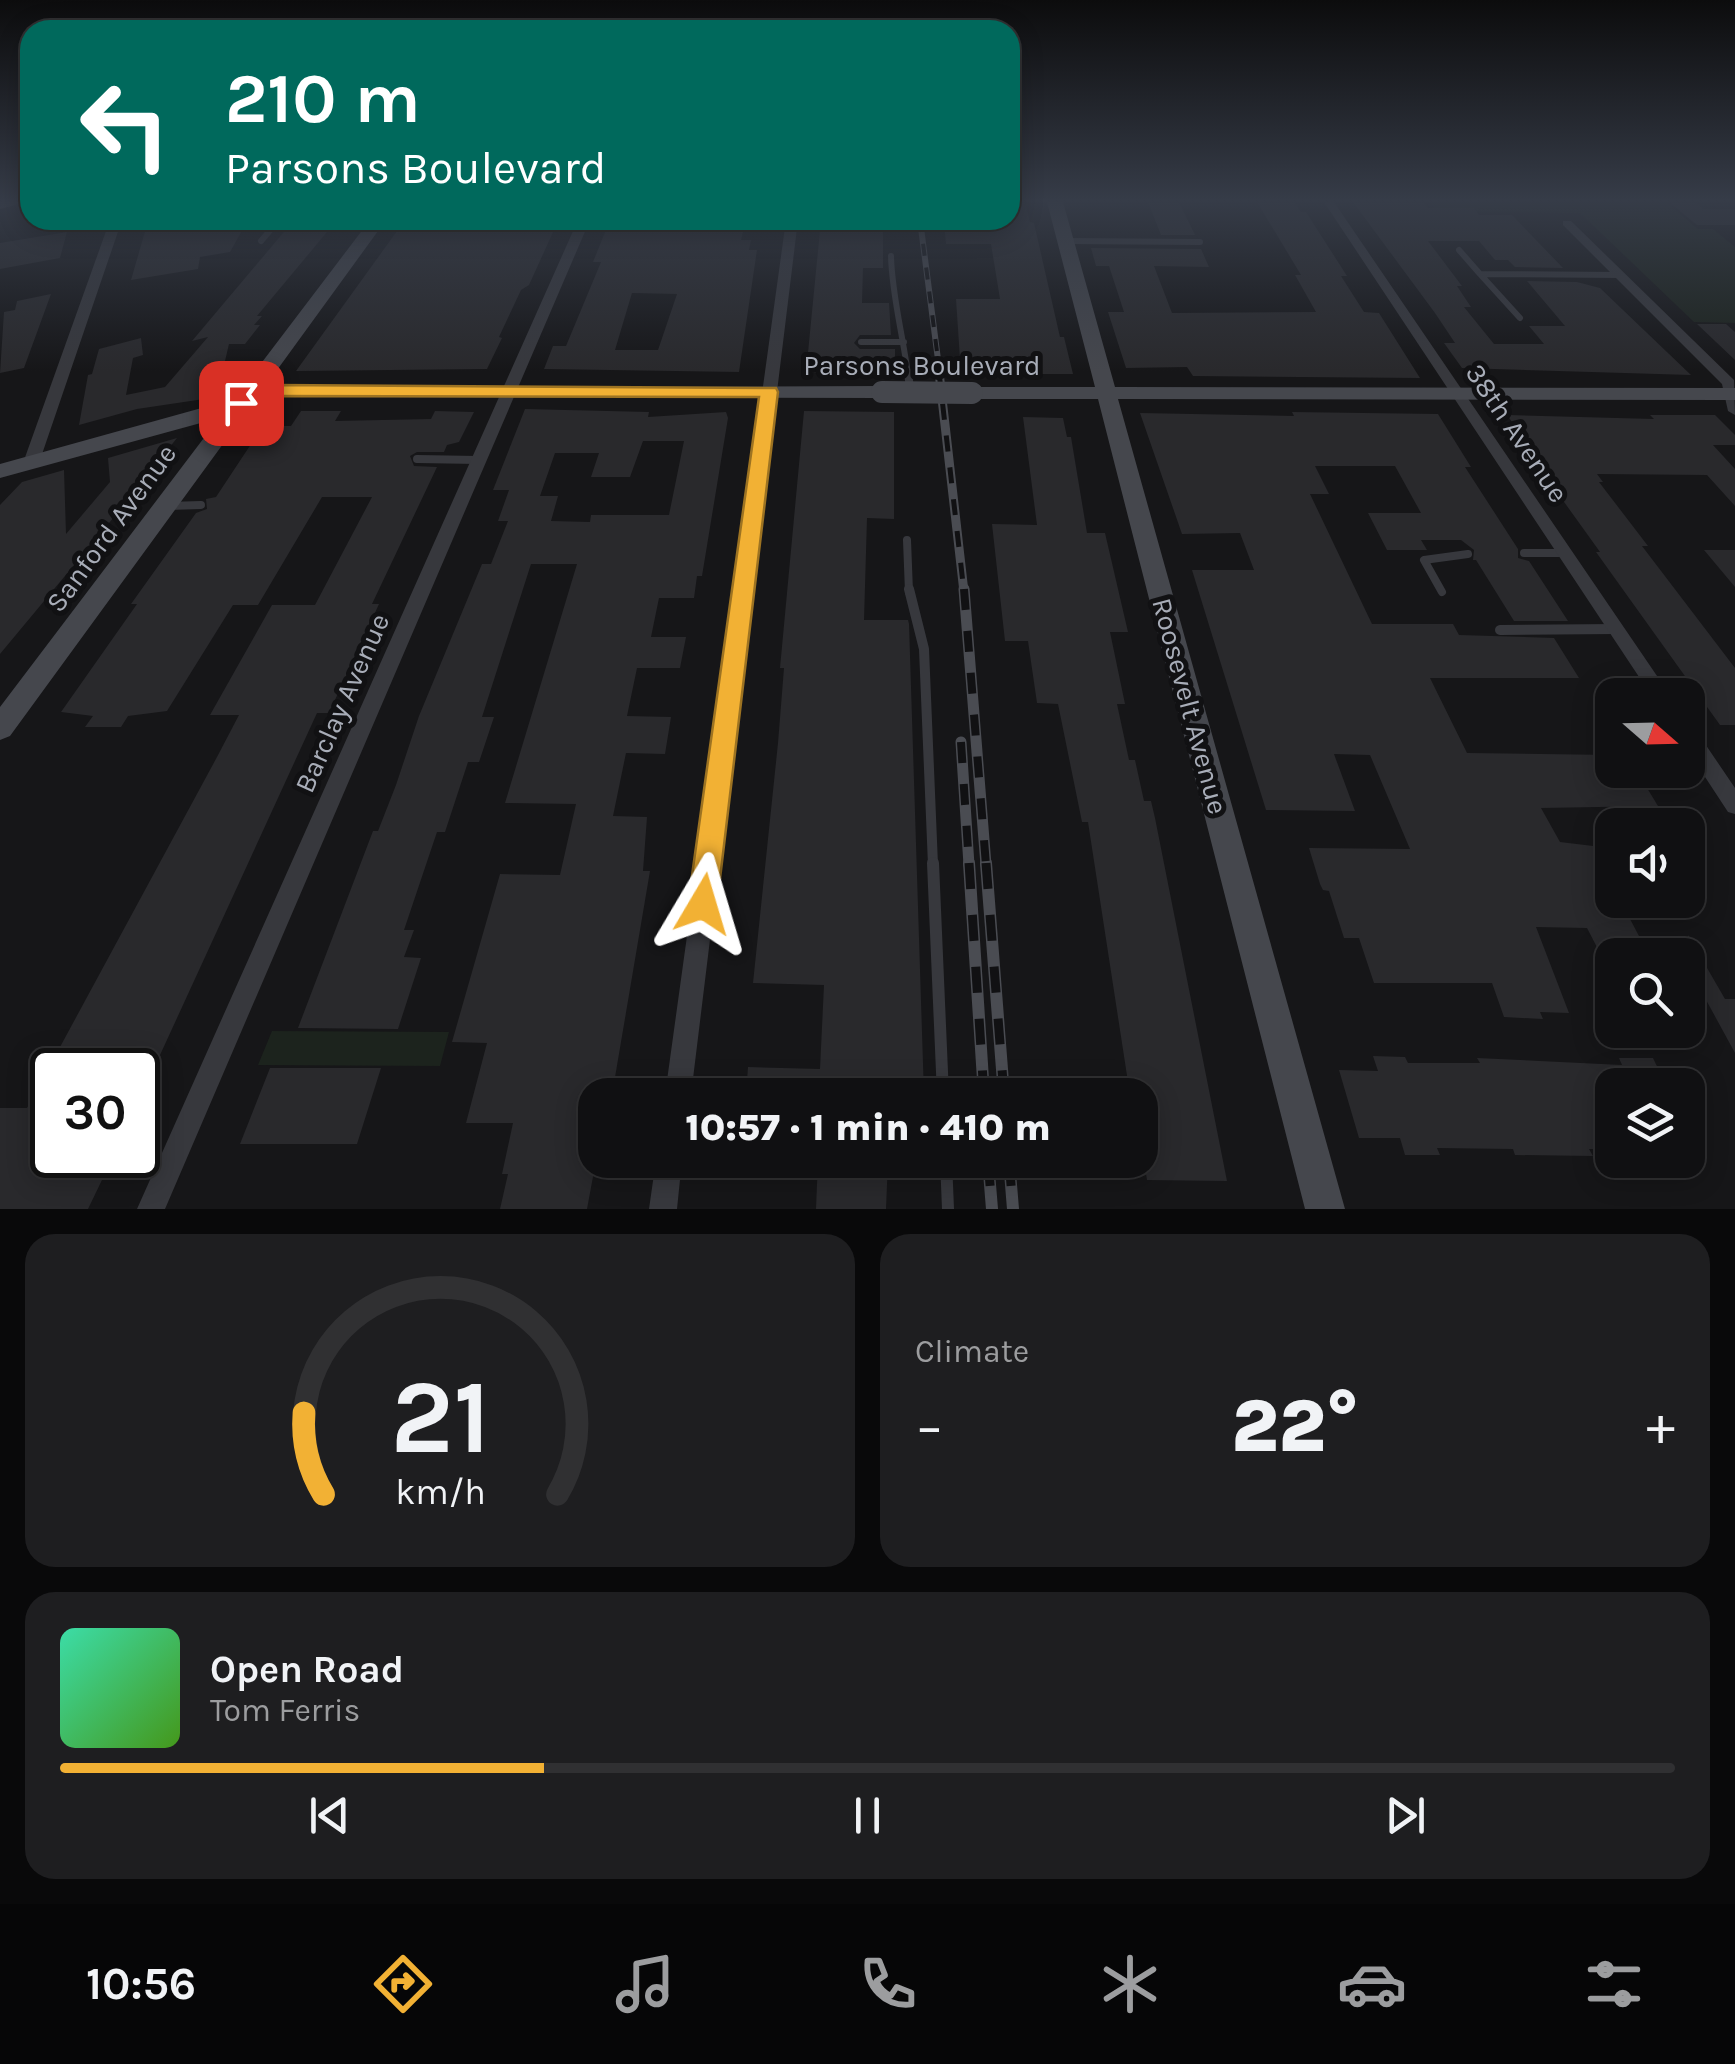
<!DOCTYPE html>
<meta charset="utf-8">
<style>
:root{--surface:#101012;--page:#1e1e20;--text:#f1f3f6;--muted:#9c9d9f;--line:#303032;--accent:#f2b134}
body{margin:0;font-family:Karla,sans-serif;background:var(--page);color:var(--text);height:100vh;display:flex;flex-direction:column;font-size:38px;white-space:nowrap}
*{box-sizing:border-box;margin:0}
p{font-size:32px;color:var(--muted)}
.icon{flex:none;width:55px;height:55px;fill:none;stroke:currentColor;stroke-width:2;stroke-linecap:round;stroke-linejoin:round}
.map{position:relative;height:1209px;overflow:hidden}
.sheet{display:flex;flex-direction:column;gap:25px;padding:25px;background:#09090a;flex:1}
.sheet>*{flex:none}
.banner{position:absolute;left:20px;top:20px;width:1000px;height:210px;border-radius:30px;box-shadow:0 5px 25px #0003,0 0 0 2px var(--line);background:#00695c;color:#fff;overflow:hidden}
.needle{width:65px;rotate:110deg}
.tools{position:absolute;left:1595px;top:678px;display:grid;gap:20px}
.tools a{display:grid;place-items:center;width:110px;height:110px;border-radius:20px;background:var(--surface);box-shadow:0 5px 25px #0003,0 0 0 2px var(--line);font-size:50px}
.speed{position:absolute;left:30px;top:1048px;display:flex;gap:20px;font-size:50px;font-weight:700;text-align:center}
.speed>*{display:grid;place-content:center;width:130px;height:130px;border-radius:50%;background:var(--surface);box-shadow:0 5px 25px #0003,0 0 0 2px var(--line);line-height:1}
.speed .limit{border:5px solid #111;border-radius:15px;background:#fff;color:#111}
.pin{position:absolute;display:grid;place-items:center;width:85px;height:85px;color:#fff;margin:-42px;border-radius:20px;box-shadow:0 5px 15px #0006}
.me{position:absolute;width:110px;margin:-55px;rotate:7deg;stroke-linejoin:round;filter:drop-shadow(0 0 8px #0008)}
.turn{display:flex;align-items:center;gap:35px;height:210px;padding:0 40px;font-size:45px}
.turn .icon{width:130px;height:130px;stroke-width:2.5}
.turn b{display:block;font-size:70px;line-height:85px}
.big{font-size:75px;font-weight:800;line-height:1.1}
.sheet .tile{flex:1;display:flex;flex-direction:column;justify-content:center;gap:15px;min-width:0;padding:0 35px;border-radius:30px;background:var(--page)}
.sheet .dial{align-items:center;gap:0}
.dial svg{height:260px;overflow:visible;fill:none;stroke:var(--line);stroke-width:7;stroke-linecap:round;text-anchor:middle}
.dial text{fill:var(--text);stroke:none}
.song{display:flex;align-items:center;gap:30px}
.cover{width:120px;height:120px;border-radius:15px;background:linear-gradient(135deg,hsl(160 70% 55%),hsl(100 70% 35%))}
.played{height:10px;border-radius:5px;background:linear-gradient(90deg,var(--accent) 30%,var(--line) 30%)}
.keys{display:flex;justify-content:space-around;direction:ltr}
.heat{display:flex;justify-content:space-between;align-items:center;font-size:55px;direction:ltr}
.sheet .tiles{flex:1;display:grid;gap:25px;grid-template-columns:1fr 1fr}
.tile:last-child{grid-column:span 2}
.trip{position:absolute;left:578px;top:1078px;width:580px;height:100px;border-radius:30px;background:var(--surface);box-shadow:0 5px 25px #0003,0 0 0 2px var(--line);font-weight:800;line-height:100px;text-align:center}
.tab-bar{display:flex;height:160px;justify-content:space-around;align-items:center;background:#060607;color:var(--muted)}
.tab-bar .icon{width:70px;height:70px}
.tab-bar .selected{color:var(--accent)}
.tab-bar b{font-size:45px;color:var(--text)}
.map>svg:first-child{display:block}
.green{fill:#1c231d}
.building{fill:#29292c;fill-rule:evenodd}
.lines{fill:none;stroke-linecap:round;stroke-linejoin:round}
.lane-far3{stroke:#37383d;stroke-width:6}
.lane-far2{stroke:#37383d;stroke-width:8}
.lane-far1{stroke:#37383d;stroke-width:10}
.lane{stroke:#37383d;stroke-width:12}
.street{fill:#37383d;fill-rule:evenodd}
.secondary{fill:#45474d;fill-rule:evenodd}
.rail-far3-casing{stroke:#4a4c52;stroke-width:6}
.rail-far2-casing{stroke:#4a4c52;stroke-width:9}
.rail-far1-casing{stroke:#4a4c52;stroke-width:11}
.rail-casing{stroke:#4a4c52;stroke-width:12}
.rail-far3{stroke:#111113;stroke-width:4;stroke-dasharray:12;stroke-linecap:butt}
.rail-far2{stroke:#111113;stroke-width:5;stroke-dasharray:16;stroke-linecap:butt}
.rail-far1{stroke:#111113;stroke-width:8;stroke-dasharray:21;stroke-linecap:butt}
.rail{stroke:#111113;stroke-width:9;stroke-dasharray:26;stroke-linecap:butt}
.secondary-bridge{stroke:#45474d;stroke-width:22}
.route{fill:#f2b134;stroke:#9d7322;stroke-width:2.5}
.labels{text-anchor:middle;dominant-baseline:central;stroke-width:10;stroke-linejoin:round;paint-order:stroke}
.street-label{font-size:28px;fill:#a8adb8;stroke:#111113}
</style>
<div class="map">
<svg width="1735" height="1209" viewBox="0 0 1735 1209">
<rect width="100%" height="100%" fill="#161618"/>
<path class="green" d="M1430,202H1666L1698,229H1713L1735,247V323L1694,322L1580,213L1438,212Z
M272,1031L449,1032L440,1066L258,1065Z"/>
<path class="building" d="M1010,202H1025L1030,222L1034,223L1060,337H1064L1073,374H961L956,299H1000L991,244H946L944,222L1007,227Z
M1148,202H1179L1195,235H1161Z
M1257,202H1294L1301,212H1306L1347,276H1341L1364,312L1379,313L1420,378L1193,376L1187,367L1126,368L1108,312H1124L1109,266H1096L1091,248L1201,249L1209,267L1154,266L1172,313L1316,312L1295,275H1301Z
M1353,202H1423L1428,208H1474L1479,215H1512L1563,268L1515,267L1508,260H1495L1479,241H1428L1462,286H1457L1471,307H1464L1494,344H1544L1529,326H1565L1527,281L1577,282L1600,288L1691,375L1462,368L1444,343H1455L1435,313Z
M1669,202H1695L1703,209H1735V225H1697Z
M172,220H209L208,225L248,220L230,252L200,257L198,269L131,280L146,228L171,224Z
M294,220H337L257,316H262L254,325H260L245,344H229L221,378L216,379L213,388L206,389L204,399L137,409L79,425L88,375L92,374L99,349L141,338L143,355L133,358L126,395L165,387L208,337L192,341Z
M405,220H537L532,230H554L529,285L521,290L499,337L502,338L487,369L296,371Z
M610,220H746L741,240H751L749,250H757L739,372L544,369L553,346H566L601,262H593ZM632,293L677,294L658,350H615Z
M821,220H883V268H863L862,303H889L891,335H860L854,343L860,349H895V373H806Z
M67,232L60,258L0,269V243Z
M51,294L24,368L0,373L4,312L15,310L17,301Z
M1697,324H1726L1735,332V360Z
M525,409L649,412L648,417L726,412L728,418L702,576H697L694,598H659L651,637H686L680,668H637L627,716L671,717L665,754L626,753L613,816L647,817L643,871H650L612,1095H595V1166L587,1209H500L508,1174H502L513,1123H466L487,1043L452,1042L500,874L560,875L576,804L505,803L577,564H531L482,717H494L479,762H468L445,832H437L404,930H414L404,957L421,958L398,1029L298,1028L373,831H378L396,785L419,716L482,564H491L508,521H498L509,490H493ZM643,441H684L669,515H591L590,522L551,521L558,496H540L555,453H599L591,477H630Z
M301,411H341L335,421L431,419L435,411L474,412L459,442L447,445L444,452H417L410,456L414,466L437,467L372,604H379L329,713H317L138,1103V1070H52V1155H114L88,1209H0V1108H27L217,757L239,715H210L272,605H315L372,497H322L258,605H233L167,711L128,716L121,727H85L93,716L61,712L137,604H131L196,513L207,509L206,499L216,497L263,426H291Z
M804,411L894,412V519L867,518L864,620H908L909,624L924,1095H746L748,1067L820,1069L824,985L753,983L778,743L784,668H780Z
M1292,412L1438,414L1471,467H1465L1518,549V558L1529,561L1568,621H1514L1476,560H1473L1474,550L1461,540H1421L1427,550H1387L1368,513H1421L1395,466H1315L1329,494H1310L1372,624H1453L1459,635L1554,638L1579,678H1430L1467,753L1612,755V770H1636L1658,806L1541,808L1560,842L1593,846L1612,882V900H1620L1649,955H1601L1587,928L1536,927L1569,1013L1540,1012L1543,1019L1504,1017L1492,983H1374L1359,938H1344L1329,891L1323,890L1320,884L1309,848L1410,849L1370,755L1334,754L1355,811L1266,810L1192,570H1254L1240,533L1182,534L1140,413L1294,416Z
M1507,415L1654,419L1650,415H1715L1735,435V445H1713L1735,469V506L1707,475L1597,474L1603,482H1599L1648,546H1642L1735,668V725H1720L1596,552H1600L1549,481H1555Z
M1023,417L1063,418L1067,437H1071L1087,533H1105L1128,632H1110L1125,704H1117L1129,760H1135L1144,801H1151L1155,818L1227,1181L1147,1180L1140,1136V1095H1130L1088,822H1082L1058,704L1037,703L1028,641H1005L992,524L1037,525Z
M177,438L119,511L0,654V505L22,482L64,470L66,534L110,482L108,458Z
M1704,550H1735V587Z
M1688,935L1725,999H1735V1053L1705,998H1688Z
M1373,1056L1405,1057L1408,1063H1480L1477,1058L1622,1065L1619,1058H1653L1666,1085H1612V1149H1589L1593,1156L1515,1155L1513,1149L1437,1148L1440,1155H1405L1400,1138H1359L1339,1070L1378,1071Z
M270,1068H381L357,1144H240Z
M818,1160H888L886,1209H816Z"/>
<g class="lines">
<path class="lane-far3" d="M261,241L279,220
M1066,241L1200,242
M1459,250L1480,274
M891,256C892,296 903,335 908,375
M1520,318L1480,274L1621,275
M861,342H904"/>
<path class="lane-far2" d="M908,372L910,389
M417,459L478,460
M168,506L201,505
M907,540L909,592
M1524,553H1566
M1442,592L1424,560L1468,554"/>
<path class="lane-far1" d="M909,589L924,649L933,865
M1500,630L1616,629"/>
<path class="lane" d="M933,863L943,1095
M946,1160L948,1209"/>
<path class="street" d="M1324,202H1334L1670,695H1651Z
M110,220H122L39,463L31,468L26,466L23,463Z
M578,220H590L165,1209H137Z
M786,220H798L691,1095H665Z
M1563,221H1571L1734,380L1735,415L1728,411L1722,384L1563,225Z
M1688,727L1695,729L1735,788V814L1728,812L1688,751Z
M656,1160H682L677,1209H649Z"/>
<path class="secondary" d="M0,202H26L0,209Z
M1047,202H1063L1115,387L1735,388V400L1118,399L1345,1209H1305L1098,399H972L962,393L972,387H1095Z
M370,220H386L264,388L882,386L892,392L882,398L276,397L250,407L10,736L0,740V707L219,418L0,478V464L234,399Z"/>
<g class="rail-far3-casing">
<path id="rail-far3" d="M920,220L940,375"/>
</g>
<g class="rail-far2-casing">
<path id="rail-far2" d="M939,372L964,592"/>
</g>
<g class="rail-far1-casing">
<path id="rail-far1" d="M964,589L986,865
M961,742L969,865"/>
</g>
<g class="rail-casing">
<path id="rail" d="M969,863L984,1095
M986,863L1004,1095
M988,1160L992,1209
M1009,1160L1013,1209"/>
</g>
<use href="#rail-far3" class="rail-far3"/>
<use href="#rail-far2" class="rail-far2"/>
<use href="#rail-far1" class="rail-far1"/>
<use href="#rail" class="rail"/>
<path class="secondary-bridge" d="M882,392L972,393"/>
</g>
<linearGradient id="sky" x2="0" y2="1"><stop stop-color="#0c0c0d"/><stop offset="0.54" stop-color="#363c48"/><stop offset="1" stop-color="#363c48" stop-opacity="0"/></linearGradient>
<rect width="1735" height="371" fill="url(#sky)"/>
<path class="route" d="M274,385L776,388L778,392L717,904L713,914L703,918L692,914L688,904L759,397L276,396L241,409L232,403Z"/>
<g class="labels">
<g class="street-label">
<text x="922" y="365">Parsons Boulevard</text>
<text transform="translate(1517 433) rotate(56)">38th Avenue</text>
<text transform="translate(111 528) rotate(-54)">Sanford Avenue</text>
<text transform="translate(342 703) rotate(-66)">Barclay Avenue</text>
<text transform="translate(1190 706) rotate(75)">Roosevelt Avenue</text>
</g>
</g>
</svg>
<div class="tools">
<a><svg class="needle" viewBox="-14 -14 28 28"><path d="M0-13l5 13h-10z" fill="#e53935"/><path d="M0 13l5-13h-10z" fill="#9c9d9f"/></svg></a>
<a><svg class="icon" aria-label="sound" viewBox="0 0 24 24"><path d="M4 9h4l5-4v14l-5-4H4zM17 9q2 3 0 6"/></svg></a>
<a><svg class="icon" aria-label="search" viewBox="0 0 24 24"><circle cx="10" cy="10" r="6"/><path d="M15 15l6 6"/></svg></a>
<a><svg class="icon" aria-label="layers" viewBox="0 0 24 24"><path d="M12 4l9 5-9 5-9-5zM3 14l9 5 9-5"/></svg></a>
</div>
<div class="speed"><div class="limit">30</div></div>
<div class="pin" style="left:241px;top:403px;background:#d93025"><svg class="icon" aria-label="arrive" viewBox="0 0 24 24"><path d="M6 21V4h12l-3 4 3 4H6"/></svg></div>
<svg class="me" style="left:703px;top:904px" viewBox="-20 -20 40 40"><path d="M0-17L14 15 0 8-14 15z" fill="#f2b134" stroke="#fff" stroke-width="4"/></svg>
<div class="trip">10:57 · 1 min · 410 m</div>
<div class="banner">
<div class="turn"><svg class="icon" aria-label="left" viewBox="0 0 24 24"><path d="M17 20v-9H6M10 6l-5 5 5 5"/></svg><div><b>210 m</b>Parsons Boulevard</div></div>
</div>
</div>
<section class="sheet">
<div class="tiles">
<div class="tile dial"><svg viewBox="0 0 100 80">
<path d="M14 69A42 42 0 1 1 86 69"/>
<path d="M14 69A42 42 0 0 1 8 44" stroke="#f2b134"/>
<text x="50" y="56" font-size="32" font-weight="700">21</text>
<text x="50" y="72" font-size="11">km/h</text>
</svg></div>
<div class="tile"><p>Climate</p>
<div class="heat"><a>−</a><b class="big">22°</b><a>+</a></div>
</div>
<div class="tile">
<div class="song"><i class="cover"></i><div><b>Open Road</b><p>Tom Ferris</p></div></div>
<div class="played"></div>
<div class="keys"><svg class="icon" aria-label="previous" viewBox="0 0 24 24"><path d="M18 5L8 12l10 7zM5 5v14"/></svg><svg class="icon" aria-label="pause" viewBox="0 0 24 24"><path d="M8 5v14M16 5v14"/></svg><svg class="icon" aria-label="next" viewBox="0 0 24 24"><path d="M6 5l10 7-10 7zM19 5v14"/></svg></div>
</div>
</div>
</section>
<nav class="tab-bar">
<b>10:56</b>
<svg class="icon selected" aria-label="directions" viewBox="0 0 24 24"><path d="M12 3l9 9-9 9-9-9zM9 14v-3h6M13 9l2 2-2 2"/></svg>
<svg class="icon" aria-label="music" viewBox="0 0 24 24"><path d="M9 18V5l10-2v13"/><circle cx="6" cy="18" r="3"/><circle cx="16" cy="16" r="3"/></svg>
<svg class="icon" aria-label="phone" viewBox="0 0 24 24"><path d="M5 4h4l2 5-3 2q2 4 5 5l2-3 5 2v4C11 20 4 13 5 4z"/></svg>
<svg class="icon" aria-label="climate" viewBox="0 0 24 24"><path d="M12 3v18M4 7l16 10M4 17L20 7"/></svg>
<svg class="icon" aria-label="car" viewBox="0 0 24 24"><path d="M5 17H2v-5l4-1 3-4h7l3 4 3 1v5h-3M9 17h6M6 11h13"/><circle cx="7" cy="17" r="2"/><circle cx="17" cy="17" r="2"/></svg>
<svg class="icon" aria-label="filters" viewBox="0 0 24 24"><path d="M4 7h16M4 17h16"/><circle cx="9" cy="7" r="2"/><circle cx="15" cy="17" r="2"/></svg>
</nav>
